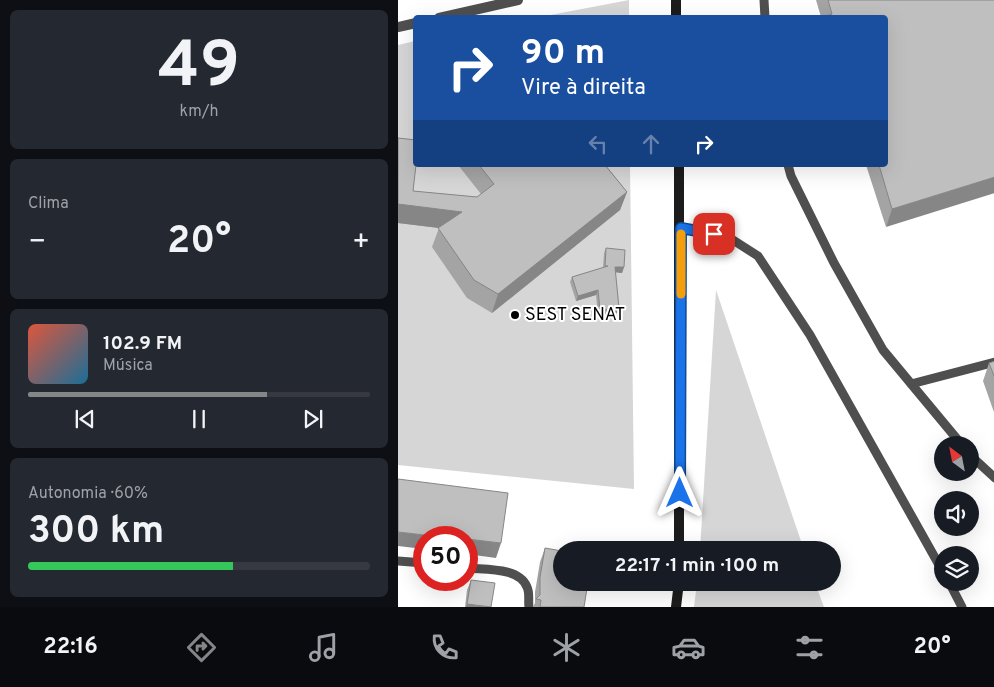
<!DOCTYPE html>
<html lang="pt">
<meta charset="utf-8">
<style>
:root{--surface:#171b24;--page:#242831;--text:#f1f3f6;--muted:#9ea1a6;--line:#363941;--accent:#858687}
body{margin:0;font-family:Overpass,sans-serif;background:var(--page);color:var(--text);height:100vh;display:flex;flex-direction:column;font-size:19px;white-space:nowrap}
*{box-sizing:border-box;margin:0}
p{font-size:16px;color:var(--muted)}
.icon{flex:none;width:28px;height:28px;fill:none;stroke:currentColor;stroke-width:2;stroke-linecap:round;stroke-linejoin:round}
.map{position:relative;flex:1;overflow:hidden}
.panel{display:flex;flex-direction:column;gap:10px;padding:10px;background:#0d0f14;width:398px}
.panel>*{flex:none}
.guide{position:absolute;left:15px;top:15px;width:475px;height:152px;border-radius:5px;box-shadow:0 5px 20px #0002;background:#1a4fa0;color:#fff;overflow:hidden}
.needle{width:32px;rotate:328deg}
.fabs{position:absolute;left:536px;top:436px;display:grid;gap:10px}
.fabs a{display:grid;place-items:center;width:45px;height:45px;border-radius:50%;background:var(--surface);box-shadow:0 5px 20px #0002;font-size:25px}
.speed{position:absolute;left:15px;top:526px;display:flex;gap:10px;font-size:25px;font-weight:700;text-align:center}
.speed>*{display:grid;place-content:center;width:65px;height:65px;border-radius:50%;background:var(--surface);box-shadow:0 5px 20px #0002;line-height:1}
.speed .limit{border:8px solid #d22;background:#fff;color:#111}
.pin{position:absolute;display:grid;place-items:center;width:42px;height:42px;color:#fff;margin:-21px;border-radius:10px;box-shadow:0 2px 8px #0006}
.me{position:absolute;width:55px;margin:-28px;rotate:0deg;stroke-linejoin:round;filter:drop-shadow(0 0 4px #0008)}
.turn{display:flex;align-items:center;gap:18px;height:105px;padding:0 25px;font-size:22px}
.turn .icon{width:65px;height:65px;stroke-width:2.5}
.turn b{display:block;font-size:35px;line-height:42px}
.lanes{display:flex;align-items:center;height:48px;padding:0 25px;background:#0003;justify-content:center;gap:25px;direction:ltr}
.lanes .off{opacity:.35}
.big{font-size:38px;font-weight:700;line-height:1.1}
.panel .card{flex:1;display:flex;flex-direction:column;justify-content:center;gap:8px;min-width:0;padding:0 18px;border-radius:8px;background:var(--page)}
.panel .dial{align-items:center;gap:0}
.dial b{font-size:65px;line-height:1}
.song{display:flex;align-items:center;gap:15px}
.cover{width:60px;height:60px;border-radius:8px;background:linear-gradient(135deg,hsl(10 70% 55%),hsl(200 70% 35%))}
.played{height:5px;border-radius:2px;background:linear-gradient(90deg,var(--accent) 70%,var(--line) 70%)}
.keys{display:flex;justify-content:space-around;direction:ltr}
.heat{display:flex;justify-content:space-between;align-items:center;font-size:28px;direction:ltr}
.charge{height:8px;border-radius:4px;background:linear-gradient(90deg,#34c759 60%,var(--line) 0)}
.trip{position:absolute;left:155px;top:541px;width:288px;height:50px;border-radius:25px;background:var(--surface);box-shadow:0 5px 20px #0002;font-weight:700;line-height:50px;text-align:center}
.menu{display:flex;height:80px;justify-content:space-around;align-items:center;background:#090b0e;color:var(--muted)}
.menu .icon{width:35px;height:35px}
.menu .active{color:var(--accent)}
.menu b{font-size:22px;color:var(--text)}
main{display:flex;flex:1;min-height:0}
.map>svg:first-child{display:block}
.green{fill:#d6d6d6}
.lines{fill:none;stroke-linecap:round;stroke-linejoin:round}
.service{stroke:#4f4f4f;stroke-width:9}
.tertiary{stroke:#4f4f4f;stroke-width:10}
.secondary{stroke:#1c1c1c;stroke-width:10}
.wall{fill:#a4a4a4}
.shaded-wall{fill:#868686}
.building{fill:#bfbfbf;stroke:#868686}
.route-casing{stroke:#114b97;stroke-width:12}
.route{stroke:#1a73e8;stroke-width:9}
.slow{stroke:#f59e0b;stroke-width:9}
.poi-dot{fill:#000;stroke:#fff;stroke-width:2}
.labels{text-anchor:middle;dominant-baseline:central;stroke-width:4;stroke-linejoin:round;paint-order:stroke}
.poi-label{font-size:18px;fill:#000;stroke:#fff;text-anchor:start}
</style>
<main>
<section class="panel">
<div class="card dial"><b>49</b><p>km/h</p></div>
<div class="card"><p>Clima</p>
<div class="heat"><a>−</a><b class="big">20°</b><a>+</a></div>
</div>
<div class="card">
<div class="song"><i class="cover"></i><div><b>102.9 FM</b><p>Música</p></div></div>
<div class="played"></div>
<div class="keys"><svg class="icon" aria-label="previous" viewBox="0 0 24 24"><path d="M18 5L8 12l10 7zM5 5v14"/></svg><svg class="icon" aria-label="pause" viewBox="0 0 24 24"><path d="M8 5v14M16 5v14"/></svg><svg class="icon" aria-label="next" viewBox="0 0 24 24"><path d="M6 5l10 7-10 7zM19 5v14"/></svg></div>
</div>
<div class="card"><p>Autonomia · 60%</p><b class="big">300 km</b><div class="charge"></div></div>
</section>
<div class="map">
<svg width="597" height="607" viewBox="0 0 597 607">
<rect width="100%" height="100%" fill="#fff"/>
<path class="green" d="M231,0V17H142Z
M17,41L18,165H232L236,489L0,465V45Z
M318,290L406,550H302Z
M299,583H417L426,607H296Z"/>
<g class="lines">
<path class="service" d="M366,0L367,18
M390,165L393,176L436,263L485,350L564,445
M283,228L335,240L360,256L412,335L545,572
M513,384L597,362
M572,455L597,478
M0,561L26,563
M69,568C87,570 121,567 129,587C132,593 130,601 131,607
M551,582L564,607"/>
<path class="tertiary" d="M41,18L120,0
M0,27L18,23"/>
<path class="secondary" d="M278,0V18
M281,550V165
M278,607L281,582"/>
</g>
<path class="wall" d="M418,0H597L488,227L468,165H488V18L423,17Z
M0,138L16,152L15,191L79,197L83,194L60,165H207L229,192L222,210L94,313L69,298L34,247L41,228L0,223Z
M208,248L226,267L224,273L217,272L221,308L219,313L200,315L198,295L178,301L172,282L174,277L205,268L206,253Z
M597,361V415L585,381L591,363Z
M147,548L186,607H135L137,603V592L142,562Z
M73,580L93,607H67L69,590Z"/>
<path class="shaded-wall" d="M597,177V193L488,227L494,209Z
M229,192L222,210L94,313L100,294Z
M0,204L64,212L58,230L0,223Z
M217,267H226L224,273L215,272Z
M200,290L198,295L178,301L180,296Z
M221,308L219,313L200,315L202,310Z
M0,532L53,538H26V549L0,546Z
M69,539L103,543L98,558L69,554Z
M69,604L89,607H68Z"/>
<path class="building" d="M430,0H597V177L494,209L481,165H488V18H421L434,14Z
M0,138L18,140L16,152L18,153V165L15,191L79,197L96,184L81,165H207L229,192L100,294L76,280L40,228L64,212L0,204Z
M208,248L227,250L226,267H217L221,308L202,310L200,290L180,296L174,277L210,266H207Z
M597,361V378L591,363Z
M0,479L110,493L103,543L69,539V538H53L0,532Z
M147,548L164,551V582H190L186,607H142L143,600L138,599L142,595V577Z
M175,548L187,550H175Z
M73,580L97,583L93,607L69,604Z"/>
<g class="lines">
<g class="route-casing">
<path id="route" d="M282,493L283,228L316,234"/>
</g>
<use href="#route" class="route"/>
<path class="slow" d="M283,294V234"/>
</g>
<circle class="poi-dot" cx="117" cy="315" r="5"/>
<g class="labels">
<g class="poi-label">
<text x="127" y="315">SEST SENAT</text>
</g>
</g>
</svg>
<div class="fabs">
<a><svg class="needle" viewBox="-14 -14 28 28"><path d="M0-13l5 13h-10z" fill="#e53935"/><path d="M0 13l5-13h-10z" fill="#9ea1a6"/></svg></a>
<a><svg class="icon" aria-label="sound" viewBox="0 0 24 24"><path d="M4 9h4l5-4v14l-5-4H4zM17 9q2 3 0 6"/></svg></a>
<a><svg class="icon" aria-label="layers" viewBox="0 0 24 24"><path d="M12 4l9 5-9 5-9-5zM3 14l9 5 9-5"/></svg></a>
</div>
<div class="speed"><div class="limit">50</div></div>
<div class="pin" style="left:316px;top:234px;background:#d93025"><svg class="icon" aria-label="arrive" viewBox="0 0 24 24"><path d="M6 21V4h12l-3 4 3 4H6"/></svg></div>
<svg class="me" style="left:282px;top:493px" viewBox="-20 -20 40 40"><path d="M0-17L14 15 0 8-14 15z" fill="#1a73e8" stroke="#fff" stroke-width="4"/></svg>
<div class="trip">22:17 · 1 min · 100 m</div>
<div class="guide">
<div class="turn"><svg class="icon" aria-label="right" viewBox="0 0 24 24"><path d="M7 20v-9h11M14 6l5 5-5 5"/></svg><div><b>90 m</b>Vire à direita</div></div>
<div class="lanes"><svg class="icon off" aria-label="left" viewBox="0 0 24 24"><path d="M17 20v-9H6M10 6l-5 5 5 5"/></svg><svg class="icon off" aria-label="ahead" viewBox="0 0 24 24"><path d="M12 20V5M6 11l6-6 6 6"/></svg><svg class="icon" aria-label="right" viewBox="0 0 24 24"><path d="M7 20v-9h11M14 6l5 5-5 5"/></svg></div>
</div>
</div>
</main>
<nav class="menu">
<b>22:16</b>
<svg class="icon active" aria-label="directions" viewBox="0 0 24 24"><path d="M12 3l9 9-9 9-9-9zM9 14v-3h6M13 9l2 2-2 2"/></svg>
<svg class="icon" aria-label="music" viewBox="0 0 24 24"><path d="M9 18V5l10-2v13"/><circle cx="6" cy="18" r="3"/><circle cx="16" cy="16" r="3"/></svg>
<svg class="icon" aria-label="phone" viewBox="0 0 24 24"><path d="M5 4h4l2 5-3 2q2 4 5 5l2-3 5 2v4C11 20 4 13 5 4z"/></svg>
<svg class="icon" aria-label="climate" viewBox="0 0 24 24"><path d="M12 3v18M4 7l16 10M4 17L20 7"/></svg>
<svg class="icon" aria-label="car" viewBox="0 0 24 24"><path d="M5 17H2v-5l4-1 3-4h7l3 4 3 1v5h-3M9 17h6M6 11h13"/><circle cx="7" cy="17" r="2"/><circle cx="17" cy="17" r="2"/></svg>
<svg class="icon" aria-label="filters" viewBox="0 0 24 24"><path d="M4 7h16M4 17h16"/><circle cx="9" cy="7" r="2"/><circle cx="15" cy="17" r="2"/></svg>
<b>20°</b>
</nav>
